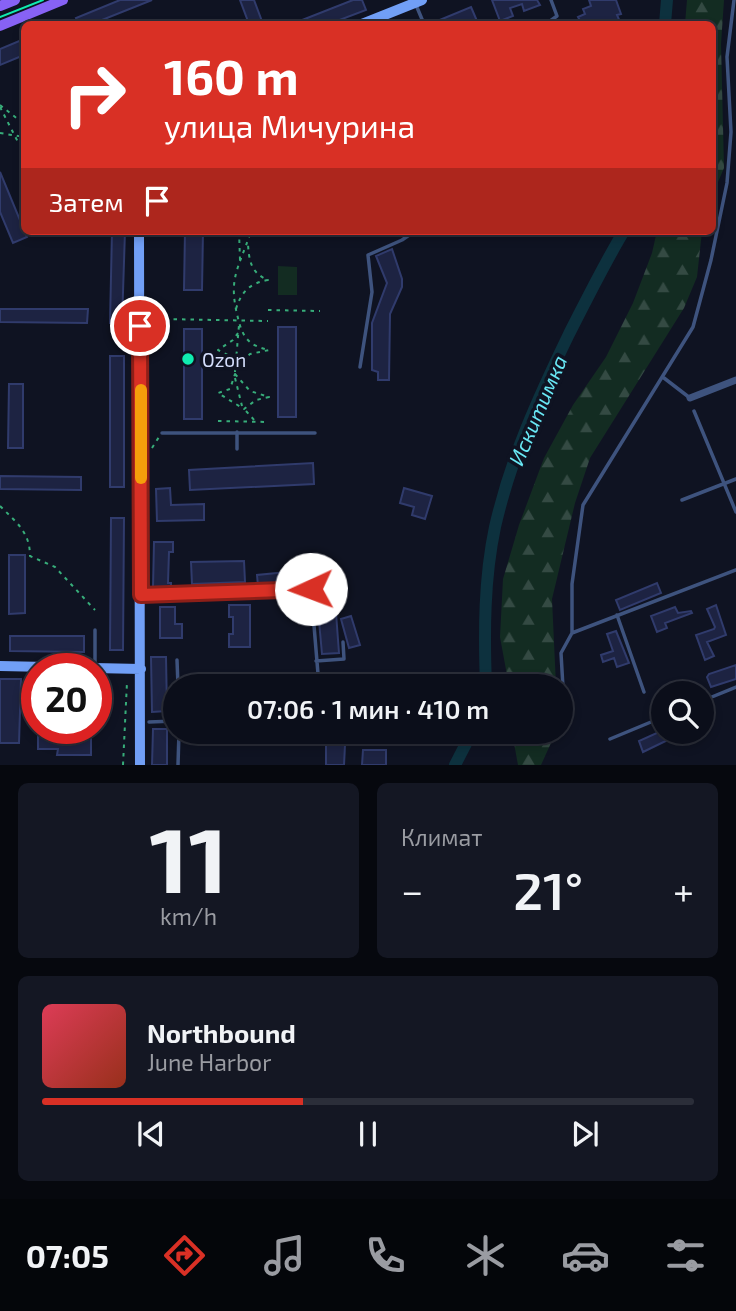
<!DOCTYPE html>
<html lang="ru">
<meta charset="utf-8">
<style>
:root{--surface:#0b0e1a;--page:#141723;--text:#f1f3f6;--muted:#9a9ca2;--line:#2b2e39;--accent:#d93025}
body{margin:0;font-family:"Exo 2",sans-serif;background:var(--page);color:var(--text);height:100vh;display:flex;flex-direction:column;font-size:26px;white-space:nowrap}
*{box-sizing:border-box;margin:0}
p{font-size:23px;color:var(--muted)}
.icon{flex:none;width:38px;height:38px;fill:none;stroke:currentColor;stroke-width:2;stroke-linecap:round;stroke-linejoin:round}
.map{position:relative;height:765px;overflow:hidden}
.panel{display:flex;flex-direction:column;gap:18px;padding:18px;background:#06080e;flex:1}
.panel>*{flex:none}
.hud{position:absolute;left:21px;top:21px;width:695px;height:214px;border-radius:10px;box-shadow:0 4px 10px #0003,0 0 0 2px var(--line);background:#d93025;color:#fff;overflow:hidden}
.tools{position:absolute;left:651px;top:681px;display:grid;gap:14px}
.tools a{display:grid;place-items:center;width:63px;height:63px;border-radius:50%;background:var(--surface);box-shadow:0 4px 10px #0003,0 0 0 2px var(--line);font-size:35px}
.speed{position:absolute;left:21px;top:653px;display:flex;gap:14px;font-size:35px;font-weight:700;text-align:center}
.speed>*{display:grid;place-content:center;width:91px;height:91px;border-radius:50%;background:var(--surface);box-shadow:0 4px 10px #0003,0 0 0 2px var(--line);line-height:1}
.speed .limit{border:10px solid #d22;background:#fff;color:#111}
.pin{position:absolute;display:grid;place-items:center;width:60px;height:60px;color:#fff;margin:-30px;border:4px solid #fff;border-radius:50%;box-shadow:0 2px 7px #0007}
.me{position:absolute;width:77px;margin:-38px;rotate:268deg;stroke-linejoin:round;filter:drop-shadow(0 0 5px #0008)}
.turn{display:flex;align-items:center;gap:24px;height:147px;padding:0 28px;font-size:32px}
.turn .icon{width:91px;height:91px;stroke-width:2.5}
.turn b{display:block;font-size:49px;line-height:60px}
.then{display:flex;align-items:center;height:66px;padding:0 28px;background:#0003;gap:14px;font-size:26px}
.big{font-size:52px;font-weight:600;line-height:1.1}
.panel .card{flex:1;display:flex;flex-direction:column;justify-content:center;gap:10px;min-width:0;padding:0 24px;border-radius:10px;background:var(--page)}
.panel .dial{align-items:center;gap:0}
.dial b{font-size:91px;line-height:1}
.song{display:flex;align-items:center;gap:21px}
.cover{width:84px;height:84px;border-radius:10px;background:linear-gradient(135deg,hsl(350 70% 55%),hsl(10 70% 35%))}
.played{height:7px;border-radius:4px;background:linear-gradient(90deg,var(--accent) 40%,var(--line) 40%)}
.keys{display:flex;justify-content:space-around;direction:ltr}
.heat{display:flex;justify-content:space-between;align-items:center;font-size:38px;direction:ltr}
.panel .tiles{flex:1;display:grid;gap:18px;grid-template-columns:1fr 1fr}
.card:last-child{grid-column:span 2}
.trip{position:absolute;left:163px;top:674px;width:410px;height:70px;border-radius:35px;background:var(--surface);box-shadow:0 4px 10px #0003,0 0 0 2px var(--line);font-weight:600;line-height:70px;text-align:center}
.menu{display:flex;height:112px;justify-content:space-around;align-items:center;background:#04060a;color:var(--muted)}
.menu .icon{width:49px;height:49px}
.menu .on{color:var(--accent)}
.menu b{font-size:32px;color:var(--text)}
.map>svg:first-child{display:block}
.forest{fill:url(#forest-firs)}
.garden{fill:#132c22}
.lines{fill:none;stroke-linecap:round;stroke-linejoin:round}
.river{stroke:#0d313e;stroke-width:12}
.building{fill:#1d2342;stroke:#303b6c;stroke-width:2}
.path{stroke:#37ad7a;stroke-width:2;stroke-dasharray:3.5 5;stroke-linecap:butt}
.lane{stroke:#3e537e;stroke-width:3.5}
.street{stroke:#3e537e;stroke-width:7}
.secondary{stroke:#719ff6;stroke-width:10}
.primary{stroke:#8762f5;stroke-width:10}
.tram{stroke:#10ecb0;stroke-width:2}
.route-casing{stroke:#8d1f18;stroke-width:18}
.route{stroke:#d93025;stroke-width:12}
.slow{stroke:#f59e0b;stroke-width:12}
.poi-dot{fill:#10ecb0;stroke:#0f1322;stroke-width:2.5}
.labels{text-anchor:middle;dominant-baseline:central;stroke-width:7;stroke-linejoin:round;paint-order:stroke}
.poi-label{font-size:19px;fill:#d4defc;stroke:#0f1322;text-anchor:start}
.water-label{font-size:21px;font-style:italic;fill:#69e8f5;stroke:#0f1322}
</style>
<div class="map">
<svg width="736" height="765" viewBox="0 0 736 765">
<defs>
<pattern id="forest-firs" width="22" height="20" patternUnits="userSpaceOnUse" patternTransform="scale(1.75)"><rect width="22" height="20" fill="#132c22"/><path d="M5 1l3.5 6h-7zM16 11l3.5 6h-7z" fill="#344a43"/></pattern>
</defs>
<rect width="100%" height="100%" fill="#0f1322"/>
<path class="forest" d="M687,0H724L721,44L724,168L712,196V24H685Z
M657,231H702L697,277L684,308L590,458L575,503L552,599L556,686H509L500,637L503,579L519,525L544,458L573,405L606,357L633,303L652,253Z
M512,732H556L541,765H518Z"/>
<path class="garden" d="M278,266L297,267V295H278Z"/>
<g class="lines">
<path class="river" d="M665,24L667,0
M486,686C484,633 484,579 495,527C511,457 538,398 569,334C587,299 604,264 624,231
M455,765L472,732"/>
</g>
<path class="building" d="M120,0H152L92,24H79L76,18Z
M240,0H254L263,24H249Z
M353,0H362L366,10L329,24H292Z
M492,0H537L540,5L524,11L522,4L510,8L513,16L500,21Z
M589,0H616L621,14L617,15L621,24H582L578,17L585,14L583,9L591,6Z
M471,7L477,21L468,24H430Z
M24,39V55L0,65V49Z
M0,172L27,237L13,243L0,212Z
M112,231H125L122,323H110Z
M185,231H203L202,290H184Z
M392,249L402,279V287L390,314L389,380H378V372L372,370V323L387,283L376,256Z
M0,309H88L87,323L0,322Z
M278,327H296V417H278Z
M184,329H202V419H184Z
M110,356H124V487H110Z
M9,384H23V448H8Z
M313,463L314,484L190,490L189,470Z
M0,476L81,477V490L0,489Z
M170,488L171,505L204,504V520L157,521L156,489Z
M404,488L432,496L425,519L412,515L414,507L400,503Z
M111,518H124L123,650H110Z
M154,542H173V552H169L168,583H171V589L153,588Z
M9,555H25V613L9,614Z
M244,561L245,582L192,584L191,562Z
M297,571L298,583L258,586L257,575Z
M657,583L661,593L620,610L616,600Z
M334,586L339,653L322,654L316,588Z
M229,605H250V647H229V634H233V617H229Z
M716,605L726,635L707,642L714,656L705,660L696,635L714,629L715,627L707,609Z
M160,607H175V624H182V638H160Z
M675,607L678,613L691,611L692,613L665,623L667,628L657,632L651,616Z
M351,616L360,645L349,648L341,619Z
M616,631L629,663L617,667L614,658L603,662L601,655L613,651L607,634Z
M10,636H84V652L10,651Z
M151,657H166L167,711L152,712Z
M736,665V679L711,687L707,677L709,674Z
M0,679H21L19,743H0Z
M209,679H262V686H209Z
M38,728H85L84,734H91V755H57L58,749H38Z
M153,729H167V765H152Z
M659,732H674L676,736L643,752L639,741Z
M326,745H345L344,765H326Z
M363,750H386V765H362Z"/>
<g class="lines">
<path class="path" d="M0,105L24,124
M0,107L19,144H24
M0,133L24,137
M239,231L240,260
M236,309C241,292 250,283 268,280C251,273 249,261 248,244
M268,310L320,311
M165,319L268,321
M238,333L233,340L218,350L228,355L236,366L250,354L269,350C251,346 244,340 239,322C227,278 238,271 251,231
M235,372L239,325
M235,374L250,391L269,397L256,400L244,409L218,393L230,389Z
M235,378L242,406
M246,411L256,422
M218,421L269,422
M152,448L159,437
M0,506C16,522 30,532 30,556L55,567L95,610
M123,765L127,682"/>
<path class="lane" d="M416,5L424,24
M546,24L557,16L551,0
M360,367L372,292L368,255L402,240L415,231
M664,378L690,398
M694,411L736,512
M237,432V449
M162,433H315
M682,500L736,479
M141,595L311,589L319,686
M617,615L644,692
M572,633L736,570
M177,660L178,686
M316,661L344,659L343,642
M95,667V630
M205,686V675H248
M702,701L736,687
M149,722L175,721
M565,722L561,653L572,633V584L583,505L693,327L711,260L727,183L731,132L727,57L734,0
M330,732L337,739L374,740L388,734
M610,739L663,717
M178,765L179,732"/>
<path class="street" d="M690,398L736,380"/>
<path class="secondary" d="M362,24L422,0
M139,231L140,765
M0,666L141,669"/>
<path class="primary" d="M0,6L15,0
M0,26L63,0"/>
<path class="tram" d="M0,17L43,0"/>
</g>
<g class="lines">
<g class="route-casing">
<path id="route" d="M140,326L141,595L311,589"/>
</g>
<use href="#route" class="route"/>
<path class="slow" d="M141,390V478"/>
</g>
<circle class="poi-dot" cx="188" cy="359" r="7"/>
<g class="labels">
<g class="poi-label">
<text x="202" y="359">Ozon</text>
</g>
<g class="water-label">
<text transform="translate(537 410) rotate(-67)">Искитимка</text>
</g>
</g>
</svg>
<div class="tools">
<a><svg class="icon" aria-label="search" viewBox="0 0 24 24"><circle cx="10" cy="10" r="6"/><path d="M15 15l6 6"/></svg></a>
</div>
<div class="speed"><div class="limit">20</div></div>
<div class="pin" style="left:140px;top:326px;background:#d93025"><svg class="icon" aria-label="arrive" viewBox="0 0 24 24"><path d="M6 21V4h12l-3 4 3 4H6"/></svg></div>
<svg class="me" style="left:311px;top:589px" viewBox="-20 -20 40 40"><circle r="19" fill="#fff"/><path d="M0-13L10 11 0 6-10 11z" fill="#d93025"/></svg>
<div class="trip">07:06 · 1 мин · 410 m</div>
<div class="hud">
<div class="turn"><svg class="icon" aria-label="right" viewBox="0 0 24 24"><path d="M7 20v-9h11M14 6l5 5-5 5"/></svg><div><b>160 m</b>улица Мичурина</div></div>
<div class="then">Затем<svg class="icon" aria-label="arrive" viewBox="0 0 24 24"><path d="M6 21V4h12l-3 4 3 4H6"/></svg></div>
</div>
</div>
<section class="panel">
<div class="tiles">
<div class="card dial"><b>11</b><p>km/h</p></div>
<div class="card"><p>Климат</p>
<div class="heat"><a>−</a><b class="big">21°</b><a>+</a></div>
</div>
<div class="card">
<div class="song"><i class="cover"></i><div><b>Northbound</b><p>June Harbor</p></div></div>
<div class="played"></div>
<div class="keys"><svg class="icon" aria-label="previous" viewBox="0 0 24 24"><path d="M18 5L8 12l10 7zM5 5v14"/></svg><svg class="icon" aria-label="pause" viewBox="0 0 24 24"><path d="M8 5v14M16 5v14"/></svg><svg class="icon" aria-label="next" viewBox="0 0 24 24"><path d="M6 5l10 7-10 7zM19 5v14"/></svg></div>
</div>
</div>
</section>
<nav class="menu">
<b>07:05</b>
<svg class="icon on" aria-label="directions" viewBox="0 0 24 24"><path d="M12 3l9 9-9 9-9-9zM9 14v-3h6M13 9l2 2-2 2"/></svg>
<svg class="icon" aria-label="music" viewBox="0 0 24 24"><path d="M9 18V5l10-2v13"/><circle cx="6" cy="18" r="3"/><circle cx="16" cy="16" r="3"/></svg>
<svg class="icon" aria-label="phone" viewBox="0 0 24 24"><path d="M5 4h4l2 5-3 2q2 4 5 5l2-3 5 2v4C11 20 4 13 5 4z"/></svg>
<svg class="icon" aria-label="climate" viewBox="0 0 24 24"><path d="M12 3v18M4 7l16 10M4 17L20 7"/></svg>
<svg class="icon" aria-label="car" viewBox="0 0 24 24"><path d="M5 17H2v-5l4-1 3-4h7l3 4 3 1v5h-3M9 17h6M6 11h13"/><circle cx="7" cy="17" r="2"/><circle cx="17" cy="17" r="2"/></svg>
<svg class="icon" aria-label="filters" viewBox="0 0 24 24"><path d="M4 7h16M4 17h16"/><circle cx="9" cy="7" r="2"/><circle cx="15" cy="17" r="2"/></svg>
</nav>
